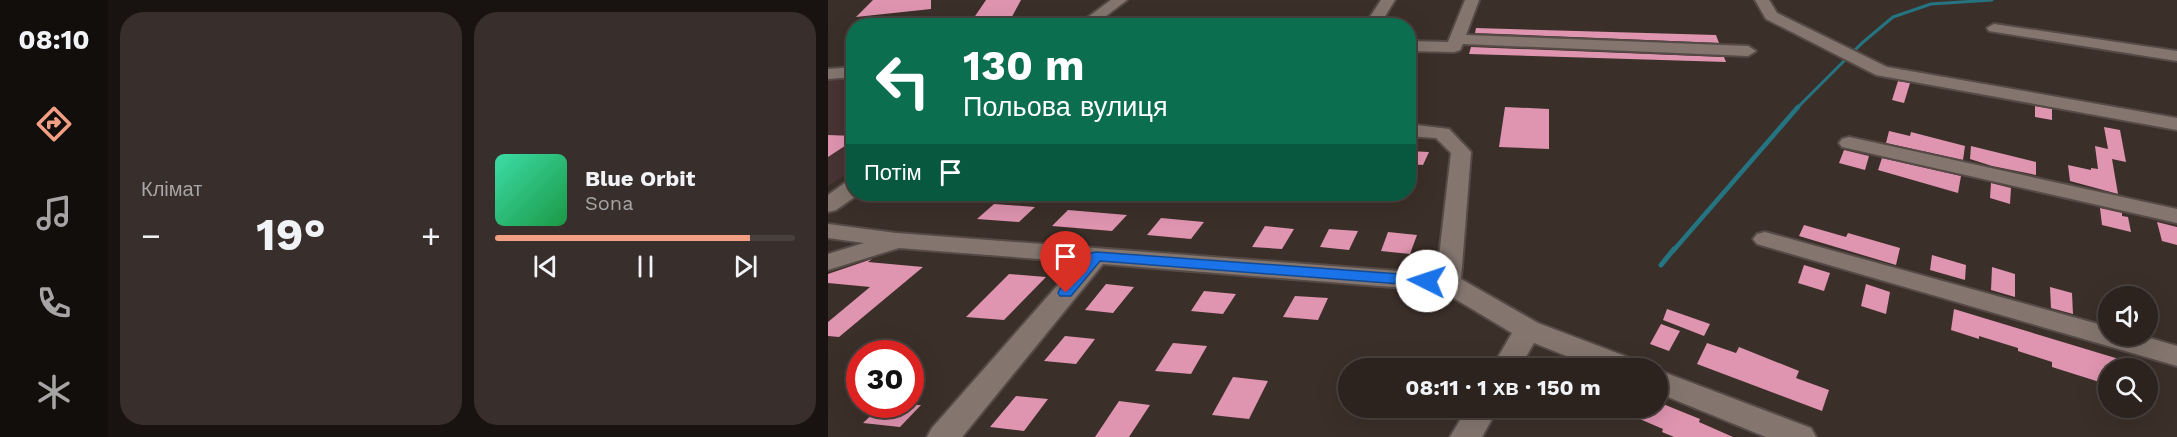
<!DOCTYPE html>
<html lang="uk">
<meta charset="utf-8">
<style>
:root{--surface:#2c231f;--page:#382f2c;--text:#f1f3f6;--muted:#a6a4a4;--line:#48403d;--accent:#f39f84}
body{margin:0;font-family:"Work Sans",sans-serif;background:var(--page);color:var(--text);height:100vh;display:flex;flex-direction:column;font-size:22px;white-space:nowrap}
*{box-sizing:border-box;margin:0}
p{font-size:20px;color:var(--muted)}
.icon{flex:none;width:33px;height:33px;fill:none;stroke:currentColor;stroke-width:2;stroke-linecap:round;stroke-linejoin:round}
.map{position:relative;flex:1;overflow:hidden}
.sheet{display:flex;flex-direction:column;gap:12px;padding:12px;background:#181311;width:720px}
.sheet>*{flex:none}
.hud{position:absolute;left:18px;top:18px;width:570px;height:183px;border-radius:24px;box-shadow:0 6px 24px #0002,0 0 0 2px var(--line);background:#0b6e4f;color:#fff;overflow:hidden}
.buttons{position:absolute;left:1270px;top:286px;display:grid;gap:12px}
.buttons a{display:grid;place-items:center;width:60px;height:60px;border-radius:50%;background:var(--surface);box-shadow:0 6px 24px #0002,0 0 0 2px var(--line);font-size:30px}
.speed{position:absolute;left:18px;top:340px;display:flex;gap:12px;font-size:30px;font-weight:700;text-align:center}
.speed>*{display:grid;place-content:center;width:78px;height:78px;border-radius:50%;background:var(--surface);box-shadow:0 6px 24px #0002,0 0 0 2px var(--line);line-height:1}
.speed .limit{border:9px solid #d22;background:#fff;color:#111}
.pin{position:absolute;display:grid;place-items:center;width:51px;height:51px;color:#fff;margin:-62px -26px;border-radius:50% 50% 50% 0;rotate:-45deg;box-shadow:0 0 6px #0007}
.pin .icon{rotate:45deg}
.me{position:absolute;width:66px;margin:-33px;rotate:274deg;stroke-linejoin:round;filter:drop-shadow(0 0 4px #0008)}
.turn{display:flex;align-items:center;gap:21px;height:126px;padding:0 18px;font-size:27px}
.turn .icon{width:78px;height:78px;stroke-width:2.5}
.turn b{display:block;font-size:42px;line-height:51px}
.then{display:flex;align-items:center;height:57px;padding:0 18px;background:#0003;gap:12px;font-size:22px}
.big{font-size:45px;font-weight:700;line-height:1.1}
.sheet .card{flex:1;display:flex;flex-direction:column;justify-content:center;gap:9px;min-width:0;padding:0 21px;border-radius:24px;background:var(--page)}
.song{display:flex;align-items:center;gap:18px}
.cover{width:72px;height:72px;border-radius:9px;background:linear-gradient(135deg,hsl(160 70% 55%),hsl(140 70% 35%))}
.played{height:6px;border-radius:3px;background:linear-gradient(90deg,var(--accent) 85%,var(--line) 85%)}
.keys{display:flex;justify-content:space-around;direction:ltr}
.heat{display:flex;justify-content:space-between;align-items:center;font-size:33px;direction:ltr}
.sheet .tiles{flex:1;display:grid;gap:12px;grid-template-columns:repeat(2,1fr)}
.trip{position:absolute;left:510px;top:358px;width:330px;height:60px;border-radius:30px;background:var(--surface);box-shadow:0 6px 24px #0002,0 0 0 2px var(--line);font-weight:700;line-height:60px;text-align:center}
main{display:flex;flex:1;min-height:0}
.tab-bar{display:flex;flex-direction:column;width:108px;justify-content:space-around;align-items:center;background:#120e0c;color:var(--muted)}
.tab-bar .icon{width:42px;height:42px}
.tab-bar .on{color:var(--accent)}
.tab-bar b{font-size:27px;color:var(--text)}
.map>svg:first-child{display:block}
.education{fill:#483335}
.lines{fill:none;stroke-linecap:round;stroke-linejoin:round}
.stream-far2{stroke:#257482;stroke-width:3}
.stream-far1{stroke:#257482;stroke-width:4.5}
.stream{stroke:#257482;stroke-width:5}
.building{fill:#df94b0}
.minor-casing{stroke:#554a46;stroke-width:4}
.minor{fill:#84766f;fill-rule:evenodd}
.route{fill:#1a73e8;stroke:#114b97;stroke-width:1.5}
</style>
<main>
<nav class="tab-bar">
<b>08:10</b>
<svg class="icon on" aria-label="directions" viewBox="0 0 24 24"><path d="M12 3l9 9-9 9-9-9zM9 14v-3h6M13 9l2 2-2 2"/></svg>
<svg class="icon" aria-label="music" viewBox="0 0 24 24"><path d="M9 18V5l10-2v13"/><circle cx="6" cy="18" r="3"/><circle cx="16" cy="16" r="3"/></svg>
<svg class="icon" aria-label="phone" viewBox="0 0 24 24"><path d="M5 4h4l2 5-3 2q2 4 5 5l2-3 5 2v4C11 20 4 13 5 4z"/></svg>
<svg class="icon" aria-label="climate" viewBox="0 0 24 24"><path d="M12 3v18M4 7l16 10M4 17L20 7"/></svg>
</nav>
<section class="sheet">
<div class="tiles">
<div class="card"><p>Клімат</p>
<div class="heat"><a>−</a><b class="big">19°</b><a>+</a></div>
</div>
<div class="card">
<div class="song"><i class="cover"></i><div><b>Blue Orbit</b><p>Sona</p></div></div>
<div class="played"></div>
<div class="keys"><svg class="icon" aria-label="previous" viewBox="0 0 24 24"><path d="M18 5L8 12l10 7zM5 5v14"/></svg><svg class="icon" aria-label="pause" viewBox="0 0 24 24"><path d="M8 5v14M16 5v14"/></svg><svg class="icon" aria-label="next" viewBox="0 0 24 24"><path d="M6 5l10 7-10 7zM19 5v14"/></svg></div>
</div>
</div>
</section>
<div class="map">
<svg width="1349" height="437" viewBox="0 0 1349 437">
<rect width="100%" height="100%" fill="#3b2f29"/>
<path class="education" d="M25,78V170L0,186V80Z"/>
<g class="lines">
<path class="stream-far2" d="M968,109L1034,43L1065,17L1103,4L1164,0"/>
<path class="stream-far1" d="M845,251L970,107"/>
<path class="stream" d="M833,265L846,249"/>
</g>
<path class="building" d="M45,0H103V9L28,17Z
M158,0H193L179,26H165V23L141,25Z
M648,28L888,35L891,43L647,33Z
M643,47L896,57L898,62L641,54Z
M1070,81L1082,83L1076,103L1064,100Z
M1207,106L1224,109V120L1207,117Z
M677,107L721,109V149L671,147Z
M1276,127L1292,130L1298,162L1284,159L1290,194L1242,181L1240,165L1263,170V168L1270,169L1267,146L1280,149Z
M1061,131L1082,136L1083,132L1137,146L1135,160L1058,143Z
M0,135L26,136V140L0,157Z
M1143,146L1208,162V175L1164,166L1142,159Z
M1016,150L1041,156L1037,170L1011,163Z
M580,151L601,152L595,165L580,164Z
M1054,158L1133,176L1130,193L1050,170Z
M1163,183L1183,188L1182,204L1162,198Z
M166,204L207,207L191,222L149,219Z
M1272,208L1294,213V216L1300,217L1303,232L1274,225Z
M240,210L299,215L284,231L224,226Z
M333,218L376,222L363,239L319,235Z
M1329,222L1349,227V245L1334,241Z
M976,225L1018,237L1020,233L1072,248L1068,265L971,236Z
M437,226L466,229L454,249L424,247Z
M501,229L530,231L521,250L492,247Z
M560,232L589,235L582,254L553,251Z
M1104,255L1138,265L1137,280L1102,270Z
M44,259L40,262L95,267L11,337L0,336V322L42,287L0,283V274Z
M976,265L1002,273L996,291L970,283Z
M1164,267L1187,274V297L1163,290Z
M181,274L218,277L176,320L138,317Z
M278,284L306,287L285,313L257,310Z
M1038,284L1062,292L1058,314L1033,306Z
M1222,287L1244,293L1245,314L1223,308Z
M376,291L408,294L395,314L363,311Z
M467,296L500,298L490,320L455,317Z
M839,309L882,324L876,336L835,320Z
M1126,309L1314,366V369H1281V385L1224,367V362L1190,351V348L1151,336V339L1123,330Z
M833,324L852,331L841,351L822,344Z
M237,336L267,339L248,364L216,361Z
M345,343L379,346L363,374L327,371Z
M879,343L908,353L911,347L971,371L968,378L1001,390L994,411L869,364Z
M405,377L440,381L421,419L384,415Z
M188,396L220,399L196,431L162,427Z
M291,401L322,405L301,437H267Z
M830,402L872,419L871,422L905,437H846L834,432L835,429L786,408H830Z
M54,405H93L72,427L35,423Z"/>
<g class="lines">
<g class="minor-casing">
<path id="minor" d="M283,0H299L265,26H248Z
M553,0H567L551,26H536Z
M637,0H651L638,35L920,46L928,51L920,56L635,44L632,50L626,52L580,51V41L620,42Z
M927,0H941L949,13L1059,67L1349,118V130L1048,75L938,19Z
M1166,24L1349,51V61L1161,31L1159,28Z
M26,67V77L0,79V69Z
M580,124L621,129L643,152L633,279L710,323L810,361L814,369H771L706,343L691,369H663L684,333L614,291L275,264L134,437H99L104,428L250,262L71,248L0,270V254L36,243L0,238V224L68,233L609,274L623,153L608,138L580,136Z
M1021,137L1349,209V223L1014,147L1011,143L1014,139Z
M26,181V194H31L8,210L0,212V195L18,182Z
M937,232L1281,327V336H1315L1349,346V366L929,244L925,239L929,234Z
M830,370L983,428L988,437H938L830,393Z
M639,408H670L654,437H622Z"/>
</g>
<use href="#minor" class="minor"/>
</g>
<path class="route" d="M268,252L599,276L607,281L599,286L272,261L243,296H232L230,293L232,289L263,253Z"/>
</svg>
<div class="buttons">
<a><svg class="icon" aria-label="sound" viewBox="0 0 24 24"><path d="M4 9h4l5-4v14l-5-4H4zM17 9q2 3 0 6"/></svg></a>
<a><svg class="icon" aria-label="search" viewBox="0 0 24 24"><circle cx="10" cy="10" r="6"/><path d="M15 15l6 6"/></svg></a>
</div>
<div class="speed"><div class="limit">30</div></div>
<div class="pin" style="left:238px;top:293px;background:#d93025"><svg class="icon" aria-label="arrive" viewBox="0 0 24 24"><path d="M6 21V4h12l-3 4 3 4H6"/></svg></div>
<svg class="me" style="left:599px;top:281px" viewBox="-20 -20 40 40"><circle r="19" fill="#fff"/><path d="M0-13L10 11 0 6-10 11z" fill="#1a73e8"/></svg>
<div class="trip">08:11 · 1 хв · 150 m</div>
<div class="hud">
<div class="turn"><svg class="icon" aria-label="left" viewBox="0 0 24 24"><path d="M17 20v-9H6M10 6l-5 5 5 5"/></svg><div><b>130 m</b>Польова вулиця</div></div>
<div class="then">Потім<svg class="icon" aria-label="arrive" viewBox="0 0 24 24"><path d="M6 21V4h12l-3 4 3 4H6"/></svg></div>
</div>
</div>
</main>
